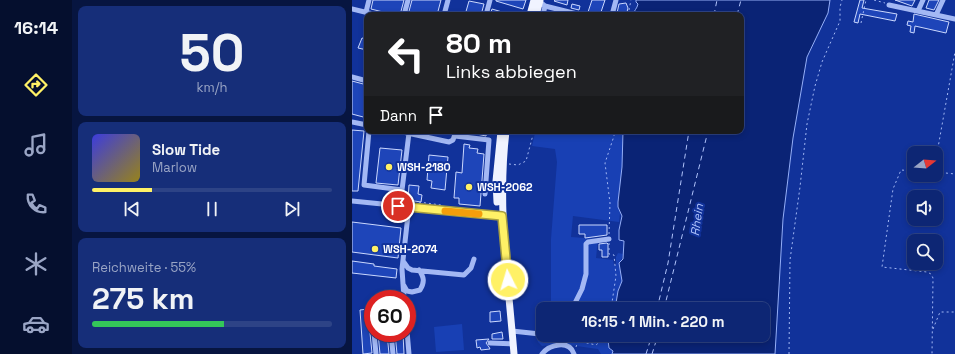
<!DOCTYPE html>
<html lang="de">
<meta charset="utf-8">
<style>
:root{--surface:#0d2674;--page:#162e79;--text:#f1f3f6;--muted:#9aa5c5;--line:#2d4386;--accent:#fff166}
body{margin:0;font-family:"Space Grotesk",sans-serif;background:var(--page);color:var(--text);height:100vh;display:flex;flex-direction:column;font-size:15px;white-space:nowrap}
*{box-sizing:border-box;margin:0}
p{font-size:13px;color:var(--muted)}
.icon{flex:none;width:22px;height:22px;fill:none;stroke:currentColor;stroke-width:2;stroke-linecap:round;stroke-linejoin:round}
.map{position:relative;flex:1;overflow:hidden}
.panel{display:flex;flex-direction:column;gap:6px;padding:6px;background:#071540;width:280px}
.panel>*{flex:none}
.top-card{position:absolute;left:12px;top:12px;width:380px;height:122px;border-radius:8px;box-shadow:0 2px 6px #0003,0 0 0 1px var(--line);background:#202124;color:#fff;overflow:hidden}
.needle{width:26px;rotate:73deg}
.buttons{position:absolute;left:555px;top:146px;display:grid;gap:8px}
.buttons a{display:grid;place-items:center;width:36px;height:36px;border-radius:8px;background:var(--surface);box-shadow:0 2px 6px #0003,0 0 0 1px var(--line);font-size:20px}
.speed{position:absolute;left:12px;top:290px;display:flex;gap:8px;font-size:20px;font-weight:700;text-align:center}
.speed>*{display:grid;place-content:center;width:52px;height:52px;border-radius:50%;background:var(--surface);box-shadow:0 2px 6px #0003,0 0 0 1px var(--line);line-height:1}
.speed .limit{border:6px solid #d22;background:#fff;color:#111}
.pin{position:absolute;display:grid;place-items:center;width:34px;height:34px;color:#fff;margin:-17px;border:2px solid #fff;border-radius:50%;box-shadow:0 1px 4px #0007}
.me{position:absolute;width:44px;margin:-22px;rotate:355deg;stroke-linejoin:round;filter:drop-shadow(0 0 3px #0008)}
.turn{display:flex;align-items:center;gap:14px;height:84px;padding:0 16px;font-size:18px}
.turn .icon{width:52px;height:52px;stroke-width:2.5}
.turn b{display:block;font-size:28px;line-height:34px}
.then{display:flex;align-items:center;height:38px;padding:0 16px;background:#0003;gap:8px;font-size:15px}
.big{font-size:30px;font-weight:700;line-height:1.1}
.panel .tile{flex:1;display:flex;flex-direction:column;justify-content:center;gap:6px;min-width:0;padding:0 14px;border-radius:8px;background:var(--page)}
.panel .dial{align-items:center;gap:0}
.dial b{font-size:52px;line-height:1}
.song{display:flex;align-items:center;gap:12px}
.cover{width:48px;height:48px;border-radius:6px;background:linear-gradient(135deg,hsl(240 70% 55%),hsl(50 70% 35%))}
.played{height:4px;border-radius:2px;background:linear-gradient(90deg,var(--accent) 25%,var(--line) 25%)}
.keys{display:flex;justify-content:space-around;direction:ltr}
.charge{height:6px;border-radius:3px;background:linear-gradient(90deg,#34c759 55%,var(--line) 0)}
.trip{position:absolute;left:184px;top:302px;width:234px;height:40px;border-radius:8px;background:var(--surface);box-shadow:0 2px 6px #0003,0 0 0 1px var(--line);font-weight:700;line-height:40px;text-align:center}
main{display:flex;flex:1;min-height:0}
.dock{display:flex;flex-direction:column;width:72px;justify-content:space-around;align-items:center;background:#050f2e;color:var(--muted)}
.dock .icon{width:28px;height:28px}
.dock .active{color:var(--accent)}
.dock b{font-size:18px;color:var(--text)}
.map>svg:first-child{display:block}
.green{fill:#1840b4}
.water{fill:#0a2375;stroke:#95aff8}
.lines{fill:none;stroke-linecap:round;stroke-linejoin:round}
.ferry{stroke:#b0c3fb;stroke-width:1;stroke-dasharray:5 4;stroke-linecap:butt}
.building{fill:#1e45b9;stroke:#cbd8fe}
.path{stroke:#a3b8f4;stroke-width:1;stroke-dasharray:2 3;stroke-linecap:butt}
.minor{stroke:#a3b8f4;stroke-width:5}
.major{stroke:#f0f3ff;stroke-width:7}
.route-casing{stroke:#a69d42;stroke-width:10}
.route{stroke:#fff166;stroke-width:7}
.slow{stroke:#f59e0b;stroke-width:7}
.poi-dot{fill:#fff166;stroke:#11329a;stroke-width:1.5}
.labels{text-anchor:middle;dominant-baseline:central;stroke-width:4;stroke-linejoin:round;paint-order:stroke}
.poi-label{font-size:11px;font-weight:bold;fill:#fff;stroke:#11329a;text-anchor:start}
.water-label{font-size:12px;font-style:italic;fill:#b0c3fb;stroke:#11329a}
</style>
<main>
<nav class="dock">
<b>16:14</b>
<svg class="icon active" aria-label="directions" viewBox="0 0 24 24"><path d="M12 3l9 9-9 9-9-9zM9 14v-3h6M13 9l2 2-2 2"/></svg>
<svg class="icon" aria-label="music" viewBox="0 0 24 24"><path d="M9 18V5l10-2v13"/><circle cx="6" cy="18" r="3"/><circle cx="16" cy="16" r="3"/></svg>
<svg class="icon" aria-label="phone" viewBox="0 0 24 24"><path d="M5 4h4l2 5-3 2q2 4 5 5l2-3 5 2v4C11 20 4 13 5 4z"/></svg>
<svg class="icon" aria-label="climate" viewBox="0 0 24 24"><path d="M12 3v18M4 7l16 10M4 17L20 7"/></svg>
<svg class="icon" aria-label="car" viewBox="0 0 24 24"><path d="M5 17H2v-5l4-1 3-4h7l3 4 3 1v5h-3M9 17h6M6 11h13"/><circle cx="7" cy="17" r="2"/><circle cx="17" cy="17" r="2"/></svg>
</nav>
<section class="panel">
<div class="tile dial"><b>50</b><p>km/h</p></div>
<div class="tile">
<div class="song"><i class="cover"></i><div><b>Slow Tide</b><p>Marlow</p></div></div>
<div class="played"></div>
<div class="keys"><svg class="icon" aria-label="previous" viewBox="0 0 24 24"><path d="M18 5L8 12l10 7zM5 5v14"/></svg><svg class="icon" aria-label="pause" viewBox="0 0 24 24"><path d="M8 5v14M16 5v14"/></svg><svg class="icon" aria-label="next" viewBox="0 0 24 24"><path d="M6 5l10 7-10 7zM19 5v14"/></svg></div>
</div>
<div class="tile"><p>Reichweite · 55%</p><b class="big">275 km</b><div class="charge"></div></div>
</section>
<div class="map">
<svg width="603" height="354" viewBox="0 0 603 354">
<rect width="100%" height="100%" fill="#11329a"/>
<path class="green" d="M186,131H271L270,168L266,202L268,213L267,222L221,216L219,237L246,239L244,258L261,260L262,265H264V257L266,253L271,254L267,267L269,271L270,281L266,291L263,309H197L199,300V239L205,162L203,149L180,146L183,133Z
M110,324L112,350L84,352L82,327Z
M191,329V335H258L256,340L257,348L261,351L260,354H249L246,349L210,344L190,346L186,342L185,338H187L188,332Z"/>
<path class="water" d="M284,0H478L476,13L455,57L441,138L431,219L423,354H260L261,351L257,348L256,340L258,335H411V309H263L266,291L270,281L267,263L271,259L272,241L267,240V230L270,216L266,207V202L270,167L271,131H389V15H281C282,10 285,9 286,4L284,2Z"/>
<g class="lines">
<path class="ferry" d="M362,15L365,0
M385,15L389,0
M305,309L316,263L337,131
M312,309L356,131
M294,354L300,335
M300,354L306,335"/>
</g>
<path class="building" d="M21,0H52L48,15H43L19,9Z
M60,0H89L85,15H56Z
M144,0H174L171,9L144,1Z
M203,0H216L215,5L202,1Z
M240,0H253L248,15H235Z
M508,0H512L510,8L545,14L543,21L508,14L506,23L502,22Z
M543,0H563L560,6Z
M577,0H587L582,10L574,8Z
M117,1L132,4L129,15H113Z
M274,3L276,8L275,12L273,15H267L265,13L267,4Z
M220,4L228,6L227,10L219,8Z
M140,9L157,14L156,15H138Z
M562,14L597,22L594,33L563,26L562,33L558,32L559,26L555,25L556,21L561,22Z
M10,38L15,39V50L6,48Z
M0,81L15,85V118L0,114Z
M0,130L12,131L6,191H0Z
M120,131H135L134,136L120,133Z
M112,144L118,145L117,148L126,149L125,153L132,154L128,206L107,204V198H102L104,172L110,173Z
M28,148L50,150L46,185L24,183Z
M77,155L96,157L93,190L79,188L80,181L75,180Z
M57,185L67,186L66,194L70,195L69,202L56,200Z
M0,222L49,228L46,258L0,252Z
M227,225H255V235L233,238V234H227Z
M255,243L256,244V257H250V250H247V244Z
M0,261L22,264V266L45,269L44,278L0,273Z
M16,309L17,322L19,325L20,330L18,333L20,353L11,354L8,310Z
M148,311L149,321L138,322V312Z
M150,332L151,339H140V334Z
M26,333H35L37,354H28Z
M43,333H51L52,354H45Z
M137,339L134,343L137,347L138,349L129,350L128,347L125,348L124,340Z"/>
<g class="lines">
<path class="path" d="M522,0L533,3
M276,15L279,0
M509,23L514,0
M584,159L603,52
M157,164L166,165L174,161L182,131
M562,171L549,170L541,189L530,267L575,272L579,274L581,278L580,354
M584,172L603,174
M67,202L89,205
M257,234L258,203L253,163L262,136V131
M257,243V254L262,255L264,276L259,309
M581,329L588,312H603
M196,335L205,337
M216,339L224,341
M224,347L226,341L244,345L250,340L252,335
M437,354L438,260L448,187L455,124L463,86L470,62L488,21V7L490,0"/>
<path class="minor" d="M188,2L193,6L229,15
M537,5L603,19
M0,9L25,15
M566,11L571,0
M14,12L17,0
M52,15L56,0
M92,15L96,0
M134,15L138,0
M191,15L193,6
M260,15L264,0
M584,15L591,0
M0,77L15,81
M0,122L15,125
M17,131L12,185L50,190L57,133
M46,131L97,142L101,140L104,131
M103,136L137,140L133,194
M0,201L150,216
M51,261L56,268L60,270L112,275L119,268L122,259
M51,284L55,291L60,292L68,290C73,282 72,277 67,270
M52,299L50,269L56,215L57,211L60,208
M220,309L230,289L234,274V244L236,242L257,239
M21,310H20L21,322
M55,331L57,354
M160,331L188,334
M22,333L24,354
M39,333L41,354
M138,343L161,344
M207,345L212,335
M190,354C197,345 217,339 222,354"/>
<path class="major" d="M178,15L182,0
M184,15L188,0
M154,131C145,207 156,278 162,354
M145,202L144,181L149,131"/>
</g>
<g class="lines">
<g class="route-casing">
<path id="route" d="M46,206L150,216L156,280"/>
</g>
<use href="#route" class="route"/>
<path class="slow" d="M93,211L127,214"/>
</g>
<g class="poi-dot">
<circle cx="37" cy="167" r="4"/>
<circle cx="117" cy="187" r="4"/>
<circle cx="23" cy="249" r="4"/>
</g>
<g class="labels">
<g class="poi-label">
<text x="45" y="167">WSH-2180</text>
<text x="125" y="187">WSH-2062</text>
<text x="31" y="249">WSH-2074</text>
</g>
<g class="water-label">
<text transform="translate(345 220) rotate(-82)">Rhein</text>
</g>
</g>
</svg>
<div class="buttons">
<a><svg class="needle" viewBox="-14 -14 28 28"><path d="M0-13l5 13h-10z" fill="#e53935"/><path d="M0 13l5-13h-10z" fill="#9aa5c5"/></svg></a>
<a><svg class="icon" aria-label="sound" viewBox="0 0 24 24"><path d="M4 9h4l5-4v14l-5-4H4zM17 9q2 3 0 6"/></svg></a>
<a><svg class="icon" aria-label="search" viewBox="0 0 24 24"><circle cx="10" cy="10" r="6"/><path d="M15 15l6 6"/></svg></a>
</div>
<div class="speed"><div class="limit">60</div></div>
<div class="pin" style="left:46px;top:206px;background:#d93025"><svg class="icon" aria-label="arrive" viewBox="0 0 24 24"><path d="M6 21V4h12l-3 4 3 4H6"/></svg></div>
<svg class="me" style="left:156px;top:280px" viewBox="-20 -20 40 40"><circle r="17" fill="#fff166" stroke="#fff" stroke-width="3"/><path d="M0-11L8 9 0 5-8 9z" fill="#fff"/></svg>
<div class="trip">16:15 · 1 Min. · 220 m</div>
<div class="top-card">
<div class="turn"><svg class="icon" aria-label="left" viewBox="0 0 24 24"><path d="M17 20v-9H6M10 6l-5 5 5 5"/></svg><div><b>80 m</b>Links abbiegen</div></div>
<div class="then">Dann<svg class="icon" aria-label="arrive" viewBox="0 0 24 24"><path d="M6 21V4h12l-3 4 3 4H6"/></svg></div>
</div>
</div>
</main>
